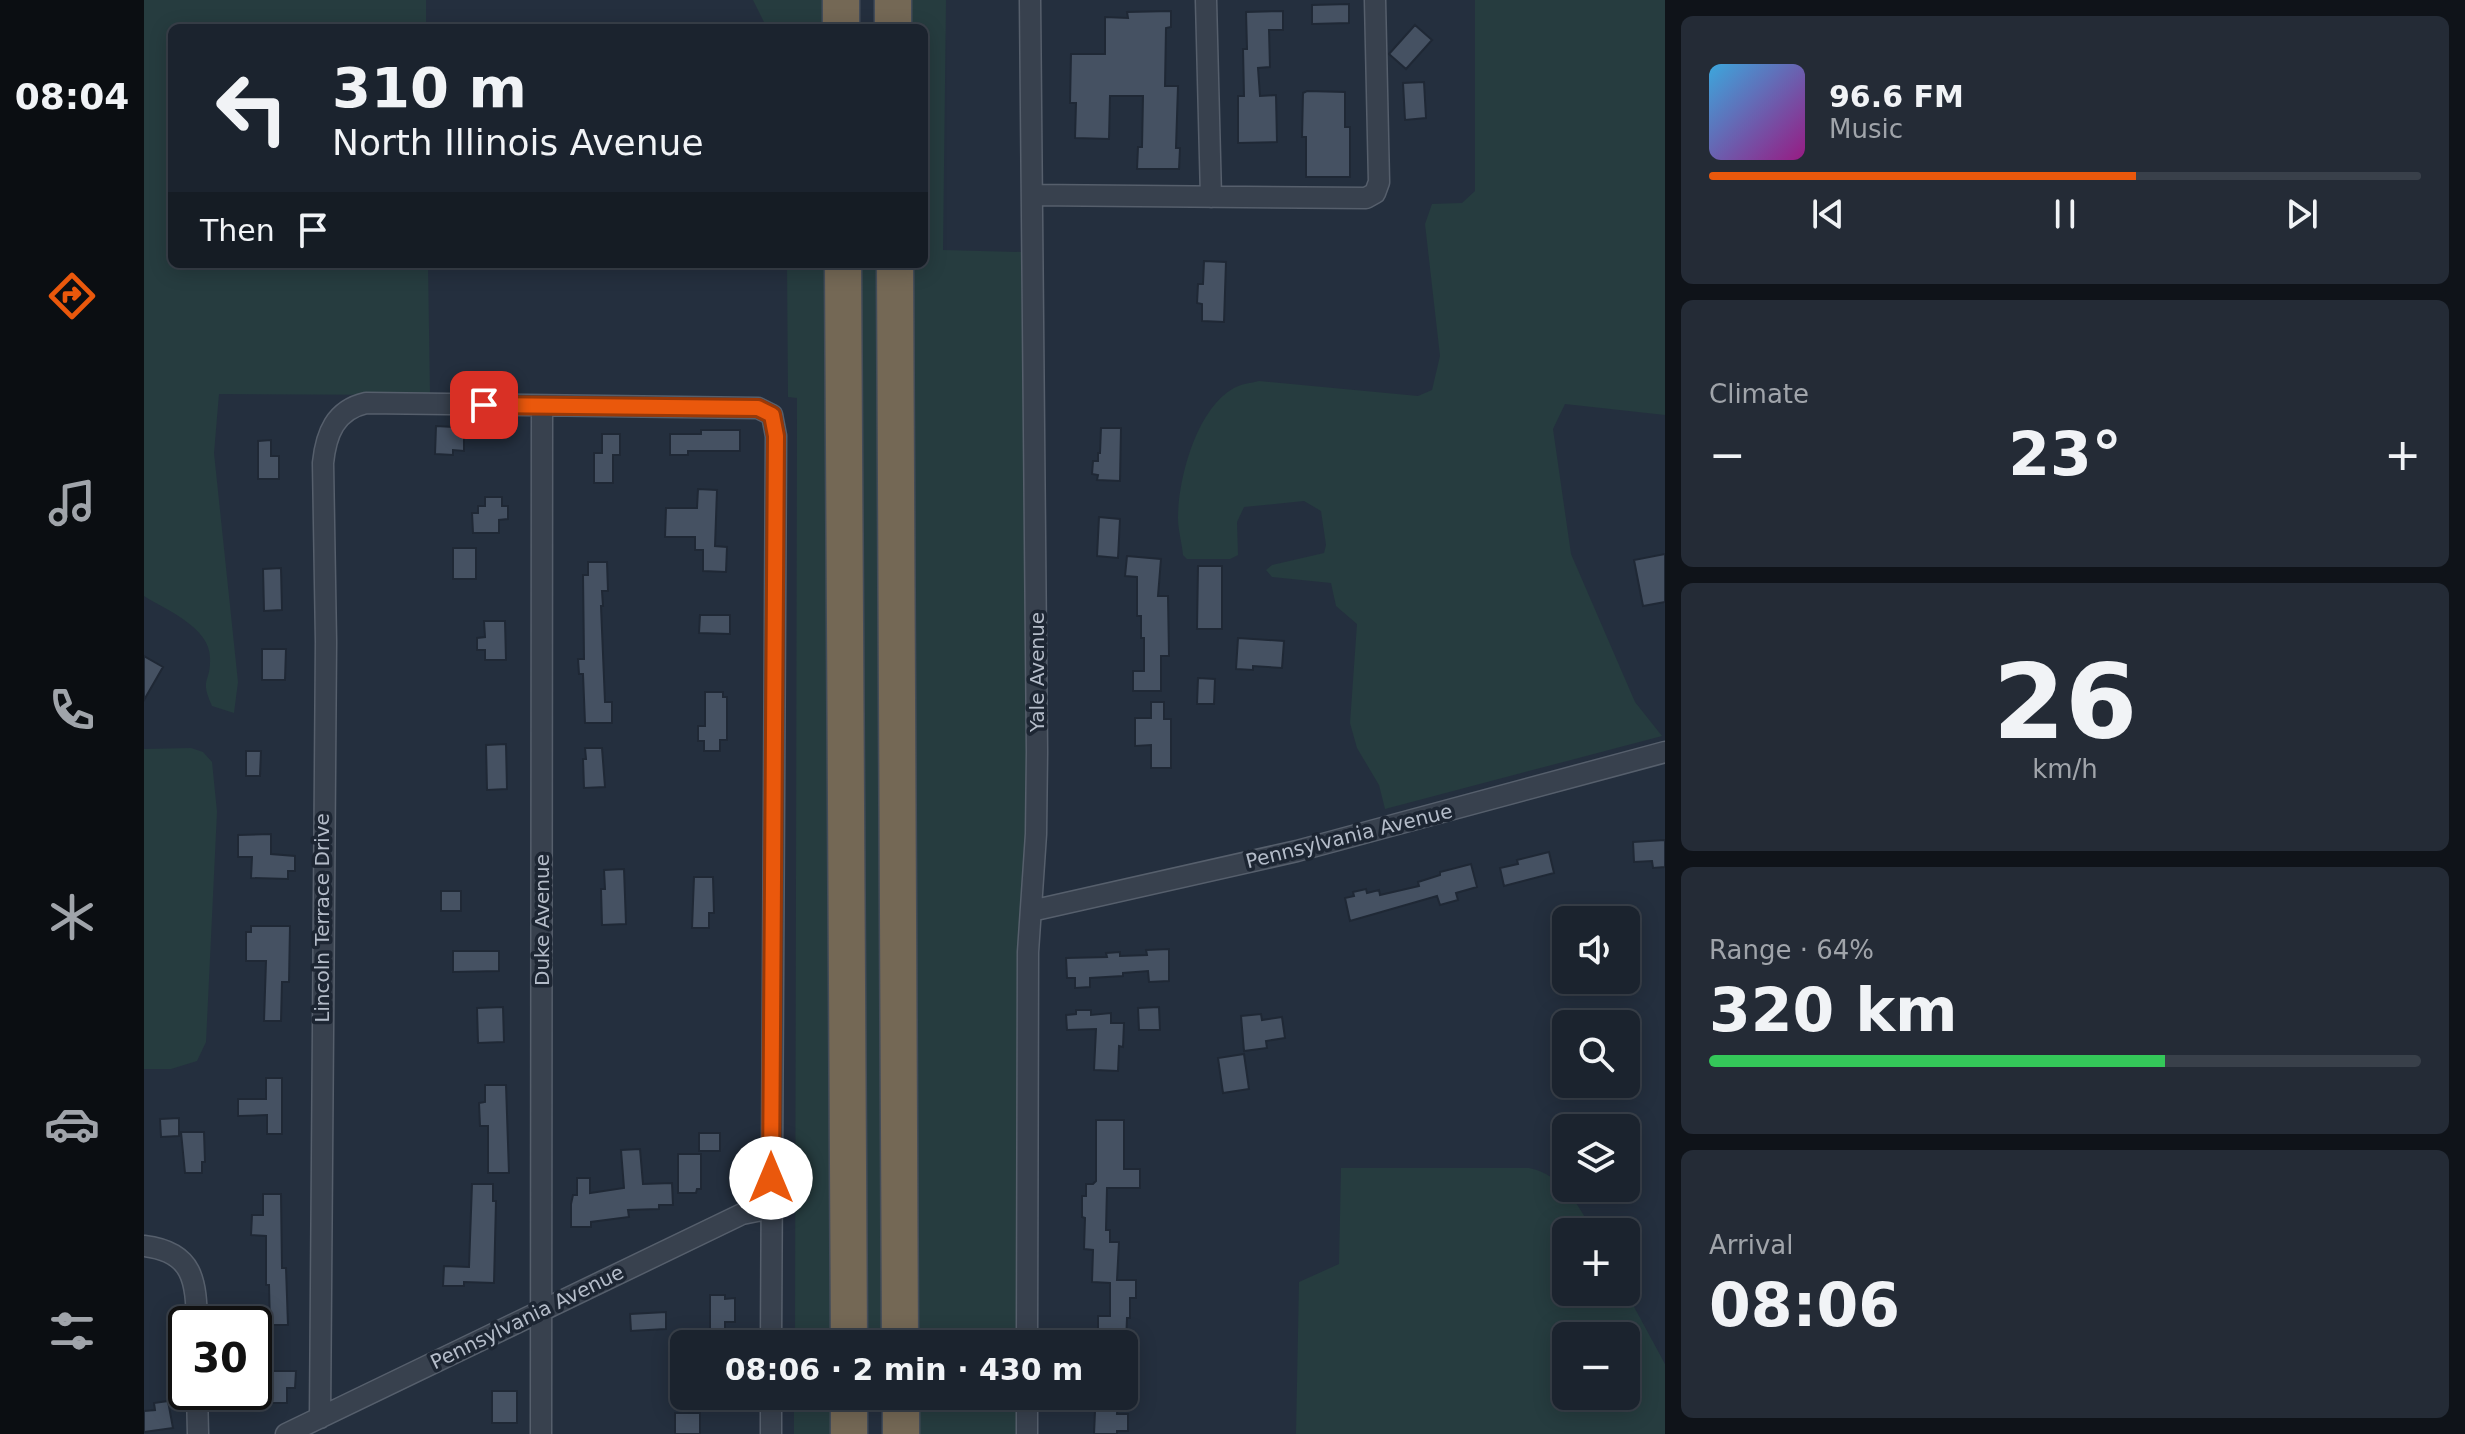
<!DOCTYPE html>
<meta charset="utf-8">
<style>
:root{--surface:#1b232e;--page:#242b36;--text:#f1f3f6;--muted:#a0a4aa;--line:#39404a;--accent:#ea580c}
body{margin:0;font-family:"DejaVu Sans",sans-serif;background:var(--page);color:var(--text);height:100vh;display:flex;flex-direction:column;font-size:30px;white-space:nowrap}
*{box-sizing:border-box;margin:0}
p{font-size:26px;color:var(--muted)}
.icon{flex:none;width:44px;height:44px;fill:none;stroke:currentColor;stroke-width:2;stroke-linecap:round;stroke-linejoin:round}
.map{position:relative;flex:1;overflow:hidden}
.drawer{display:flex;flex-direction:column;gap:16px;padding:16px;background:#0f1319;width:800px}
.drawer>*{flex:none}
.top-card{position:absolute;left:24px;top:24px;width:760px;height:244px;border-radius:12px;box-shadow:0 4px 20px #0003,0 0 0 2px var(--line);background:#1b232e;color:var(--text);overflow:hidden}
.fabs{position:absolute;left:1408px;top:906px;display:grid;gap:16px}
.fabs a{display:grid;place-items:center;width:88px;height:88px;border-radius:12px;background:var(--surface);box-shadow:0 4px 20px #0003,0 0 0 2px var(--line);font-size:40px}
.speed{position:absolute;left:24px;top:1306px;display:flex;gap:16px;font-size:40px;font-weight:700;text-align:center}
.speed>*{display:grid;place-content:center;width:104px;height:104px;border-radius:50%;background:var(--surface);box-shadow:0 4px 20px #0003,0 0 0 2px var(--line);line-height:1}
.speed .limit{border:4px solid #111;border-radius:12px;background:#fff;color:#111}
.pin{position:absolute;display:grid;place-items:center;width:68px;height:68px;color:#fff;margin:-34px;border-radius:16px;box-shadow:0 4px 12px #0006}
.me{position:absolute;width:88px;margin:-44px;rotate:0deg;stroke-linejoin:round;filter:drop-shadow(0 0 6px #0008)}
.turn{display:flex;align-items:center;gap:28px;height:168px;padding:0 32px;font-size:36px}
.turn .icon{width:104px;height:104px;stroke-width:2.5}
.turn b{display:block;font-size:56px;line-height:68px}
.then{display:flex;align-items:center;height:76px;padding:0 32px;background:#0003;gap:16px;font-size:30px}
.big{font-size:60px;font-weight:600;line-height:1.1}
.drawer .card{flex:1;display:flex;flex-direction:column;justify-content:center;gap:12px;min-width:0;padding:0 28px;border-radius:12px;background:var(--page)}
.drawer .dial{align-items:center;gap:0}
.dial b{font-size:104px;line-height:1}
.song{display:flex;align-items:center;gap:24px}
.cover{width:96px;height:96px;border-radius:12px;background:linear-gradient(135deg,hsl(200 70% 55%),hsl(310 70% 35%))}
.played{height:8px;border-radius:4px;background:linear-gradient(90deg,var(--accent) 60%,var(--line) 60%)}
.keys{display:flex;justify-content:space-around;direction:ltr}
.heat{display:flex;justify-content:space-between;align-items:center;font-size:44px;direction:ltr}
.charge{height:12px;border-radius:6px;background:linear-gradient(90deg,#34c759 64%,var(--line) 0)}
.trip{position:absolute;left:526px;top:1330px;width:468px;height:80px;border-radius:12px;background:var(--surface);box-shadow:0 4px 20px #0003,0 0 0 2px var(--line);font-weight:600;line-height:80px;text-align:center}
main{display:flex;flex:1;min-height:0}
.tabs{display:flex;flex-direction:column;width:144px;justify-content:space-around;align-items:center;background:#0b0e12;color:var(--muted)}
.tabs .icon{width:56px;height:56px}
.tabs .selected{color:var(--accent)}
.tabs b{font-size:36px;color:var(--text)}
.map>svg:first-child{display:block}
.green{fill:#263c3f;fill-rule:evenodd}
.building{fill:#455162;stroke:#1f2835;stroke-width:2}
.lines{fill:none;stroke-linecap:round;stroke-linejoin:round}
.street-casing{stroke:#565f6c;stroke-width:23}
.highway-casing{stroke:#434c59;stroke-width:39}
.street{stroke:#38414e;stroke-width:20}
.highway{stroke:#746855;stroke-width:36}
.route-casing{stroke:#983908;stroke-width:20}
.route{stroke:#ea580c;stroke-width:14}
.labels{text-anchor:middle;dominant-baseline:central;stroke-width:7;stroke-linejoin:round;paint-order:stroke}
.street-label{font-size:20px;fill:#b4bcc9;stroke:#1d2633}
</style>
<main>
<nav class="tabs">
<b>08:04</b>
<svg class="icon selected" aria-label="directions" viewBox="0 0 24 24"><path d="M12 3l9 9-9 9-9-9zM9 14v-3h6M13 9l2 2-2 2"/></svg>
<svg class="icon" aria-label="music" viewBox="0 0 24 24"><path d="M9 18V5l10-2v13"/><circle cx="6" cy="18" r="3"/><circle cx="16" cy="16" r="3"/></svg>
<svg class="icon" aria-label="phone" viewBox="0 0 24 24"><path d="M5 4h4l2 5-3 2q2 4 5 5l2-3 5 2v4C11 20 4 13 5 4z"/></svg>
<svg class="icon" aria-label="climate" viewBox="0 0 24 24"><path d="M12 3v18M4 7l16 10M4 17L20 7"/></svg>
<svg class="icon" aria-label="car" viewBox="0 0 24 24"><path d="M5 17H2v-5l4-1 3-4h7l3 4 3 1v5h-3M9 17h6M6 11h13"/><circle cx="7" cy="17" r="2"/><circle cx="17" cy="17" r="2"/></svg>
<svg class="icon" aria-label="filters" viewBox="0 0 24 24"><path d="M4 7h16M4 17h16"/><circle cx="9" cy="7" r="2"/><circle cx="15" cy="17" r="2"/></svg>
</nav>
<div class="map">
<svg width="1521" height="1434" viewBox="0 0 1521 1434">
<rect width="100%" height="100%" fill="#242f3e"/>
<path class="green" d="M0,0H282V28H28V264H284L286,395L75,394L70,453L94,682L90,713L68,706C55,677 67,684 66,658C66,627 22,610 0,596Z
M609,0H682V28H623Z
M765,0H802L799,250L878,252L883,416V858L875,923L874,1344H773L767,264H780V28H765Z
M1331,0H1521V415L1421,404L1409,429L1427,554L1491,702L1518,736L1241,809L1235,785L1213,748L1206,723L1213,624L1192,606L1187,583L1128,577L1122,570L1128,565L1180,553L1182,545L1177,511L1160,501L1100,507L1093,522L1094,555L1086,559H1043L1039,555C1038,543 1034,530 1034,518C1034,478 1053,408 1090,388C1097,384 1107,383 1115,381L1274,396L1288,390L1296,356L1281,224L1288,204L1318,203L1331,191Z
M643,264H683L689,1344H651L653,417V398L644,397Z
M717,264H733L737,941L744,1344H718L715,1010L721,942Z
M47,748L59,752L68,762L73,812L62,1042L53,1061L27,1069H0V749Z
M1197,1168H1385C1418,1175 1434,1204 1449,1232H1422V1292H1482L1521,1364V1434H1152L1155,1282L1195,1264ZM1422,1336H1482V1396H1422Z
M650,1396H689V1434H650Z
M774,1396H874V1434H774Z"/>
<path class="building" d="M1205,4V23L1168,24V5Z
M1027,11V27L1022,28L1021,86H1034L1032,148H1036L1035,169H993L994,147H998L999,96H966L965,139L931,138L932,103H926L927,54H961V17L984,18L983,12Z
M1139,11V30H1125L1126,67L1114,68L1116,96L1132,95L1133,142L1094,143V96H1100L1099,49H1103L1102,12Z
M1271,25L1288,40L1262,69L1245,54Z
M1280,82L1282,118L1261,120L1259,83Z
M1163,91L1201,92V127H1206V177H1162V137H1158L1159,93Z
M1060,261L1082,262L1080,322L1058,321V304L1053,303L1054,284H1059Z
M292,426L310,427V432H320V451L309,450V455L291,454Z
M957,428H977L976,481L953,480L954,475L948,474L949,461H954V453H956Z
M557,430H596V451H544V455H526V434H557Z
M458,434H476V455H469V483H450V453H458Z
M127,440V456H135V479H114V441Z
M554,489L573,490L571,546L583,547L582,572L559,571V550H551V537H521L522,508H553Z
M341,497H358V506H364V519L355,520V533H329L328,513H334V506H341Z
M955,517L976,519L974,558L953,556Z
M309,548H332V579H309Z
M1521,554V602L1499,606L1490,560Z
M983,556L1017,559L1014,596H1024L1025,656H1017V691H989V671H1000V638H997V616H993V577L981,576Z
M444,562H463L464,591H458L459,606H457L461,702H468V723H441L439,674H435L434,659H440L439,575H444Z
M1054,566H1078V629H1053Z
M137,568L138,610L120,611L119,569Z
M556,615H586V634L555,633Z
M340,621H361L362,660H341V650H333V638L341,637Z
M1094,638L1140,641L1138,668L1109,666V670L1092,669Z
M118,649H142L141,680H118Z
M0,656L19,667L0,700Z
M1054,678L1071,679L1070,704H1053Z
M561,692H579V697H583V740H576V751H560V741H554V726H561Z
M1007,702H1020V719H1027V768H1007V745L991,746V718H1007Z
M362,744L363,789L343,790L342,745Z
M441,748H458L461,787L440,788L439,759H442Z
M102,751H117L116,776H102Z
M127,834V854L151,856V871H144V879L107,878L108,857H94V835Z
M1521,840V867L1509,868L1508,861L1490,862L1489,842Z
M1405,852L1410,873L1360,886L1356,868L1374,864L1373,860Z
M1327,864L1333,887L1312,893L1314,900L1296,905L1293,896L1206,921L1201,898L1210,896L1209,892L1222,889L1223,893L1235,890L1236,895L1275,886L1274,882L1296,875V872Z
M480,869L482,924L458,925L457,889H461L460,870Z
M550,877H569L570,913H565V928H548Z
M297,891H317V911H297Z
M107,926H146L145,982H138L137,1021H120L122,961H102V932H107Z
M1025,949V981L1005,982L1004,971L979,973V976L946,978V987L931,988V978H923L922,958L963,957L962,953L976,952V956L1003,955L1002,950Z
M309,951H355V971L309,972Z
M359,1007L360,1042L334,1043L333,1008Z
M1015,1007L1016,1030H995L994,1008Z
M932,1010H947V1015L967,1013V1023H980L979,1047L975,1046L974,1071L950,1070L952,1029L923,1030L922,1015L932,1014Z
M1117,1014L1118,1020L1138,1017L1141,1038L1122,1041L1123,1048L1100,1051L1097,1016Z
M1100,1054L1105,1089L1079,1093L1074,1058Z
M122,1078H138V1134H123V1115L94,1116V1099H122Z
M341,1085H362L365,1173H344V1126H336L335,1103L341,1102Z
M35,1118V1136L17,1137L16,1119Z
M952,1120H980V1169H996V1188H963L962,1230H966V1242H975L973,1280H992V1298H986V1318H983L982,1344H954V1316H966V1283L948,1282L949,1250L940,1249L941,1218L938,1217V1196H942V1184H949L952,1181Z
M37,1132H60L61,1162H58V1173H41Z
M555,1133H576V1151H555Z
M496,1149L499,1184L528,1183L529,1205H515V1209L484,1210L485,1217L447,1222V1227H427V1204L429,1195H433V1178H446V1193L480,1188L477,1150Z
M534,1154H557V1189H553L552,1193H534Z
M328,1184H349V1201H352L350,1283L320,1282V1286H299L300,1266L325,1267Z
M119,1194H137L138,1268H142L144,1325H126L125,1285H122V1236L107,1235L108,1215H119Z
M566,1295H581V1299L591,1298V1322H581V1344H566Z
M522,1312V1329L487,1331L486,1314Z
M125,1371H152L151,1388H143V1403H120V1381Z
M348,1391H373V1423H348Z
M951,1396H974L973,1414H984V1431H973V1434H950L951,1411H945L946,1398Z
M24,1401L29,1428L0,1432V1411L11,1410L10,1403Z
M531,1413H556V1434H531Z"/>
<g class="lines">
<g class="street-casing">
<path id="street" d="M1062,0L1067,197
M888,195L1222,198L1231,193L1235,182L1231,0
M887,911L1153,851L1521,752
M0,1246C50,1252 52,1281 53,1324
M883,1344L884,952L892,834L893,752L886,0
M53,1392L54,1434
M627,1396V1434
M176,1418L182,642L179,463C182,434 191,410 222,403L614,408L628,415L632,436L627,1344
M142,1434L598,1214L627,1208
M397,1434L398,406
M883,1434V1396"/>
</g>
<g class="highway-casing">
<path id="highway" d="M697,0V28
M749,0V28
M699,264L705,1344
M751,264L756,1344
M705,1396V1434
M757,1396V1434"/>
</g>
<use href="#street" class="street"/>
<use href="#highway" class="highway"/>
</g>
<g class="lines">
<g class="route-casing">
<path id="route" d="M340,405L614,408L628,415L632,436L627,1178"/>
</g>
<use href="#route" class="route"/>
</g>
<g class="labels">
<g class="street-label">
<text transform="translate(893 672) rotate(-90)">Yale Avenue</text>
<text transform="translate(1205 836) rotate(-14)">Pennsylvania Avenue</text>
<text transform="translate(178 918) rotate(-90)">Lincoln Terrace Drive</text>
<text transform="translate(398 920) rotate(-90)">Duke Avenue</text>
<text transform="translate(383 1317) rotate(-26)">Pennsylvania Avenue</text>
</g>
</g>
</svg>
<div class="fabs">
<a><svg class="icon" aria-label="sound" viewBox="0 0 24 24"><path d="M4 9h4l5-4v14l-5-4H4zM17 9q2 3 0 6"/></svg></a>
<a><svg class="icon" aria-label="search" viewBox="0 0 24 24"><circle cx="10" cy="10" r="6"/><path d="M15 15l6 6"/></svg></a>
<a><svg class="icon" aria-label="layers" viewBox="0 0 24 24"><path d="M12 4l9 5-9 5-9-5zM3 14l9 5 9-5"/></svg></a>
<a>+</a>
<a>−</a>
</div>
<div class="speed"><div class="limit">30</div></div>
<div class="pin" style="left:340px;top:405px;background:#d93025"><svg class="icon" aria-label="arrive" viewBox="0 0 24 24"><path d="M6 21V4h12l-3 4 3 4H6"/></svg></div>
<svg class="me" style="left:627px;top:1178px" viewBox="-20 -20 40 40"><circle r="19" fill="#fff"/><path d="M0-13L10 11 0 6-10 11z" fill="#ea580c"/></svg>
<div class="trip">08:06 · 2 min · 430 m</div>
<div class="top-card">
<div class="turn"><svg class="icon" aria-label="left" viewBox="0 0 24 24"><path d="M17 20v-9H6M10 6l-5 5 5 5"/></svg><div><b>310 m</b>North Illinois Avenue</div></div>
<div class="then">Then<svg class="icon" aria-label="arrive" viewBox="0 0 24 24"><path d="M6 21V4h12l-3 4 3 4H6"/></svg></div>
</div>
</div>
<section class="drawer">
<div class="card">
<div class="song"><i class="cover"></i><div><b>96.6 FM</b><p>Music</p></div></div>
<div class="played"></div>
<div class="keys"><svg class="icon" aria-label="previous" viewBox="0 0 24 24"><path d="M18 5L8 12l10 7zM5 5v14"/></svg><svg class="icon" aria-label="pause" viewBox="0 0 24 24"><path d="M8 5v14M16 5v14"/></svg><svg class="icon" aria-label="next" viewBox="0 0 24 24"><path d="M6 5l10 7-10 7zM19 5v14"/></svg></div>
</div>
<div class="card"><p>Climate</p>
<div class="heat"><a>−</a><b class="big">23°</b><a>+</a></div>
</div>
<div class="card dial"><b>26</b><p>km/h</p></div>
<div class="card"><p>Range · 64%</p><b class="big">320 km</b><div class="charge"></div></div>
<div class="card"><p>Arrival</p><b class="big">08:06</b></div>
</section>
</main>
